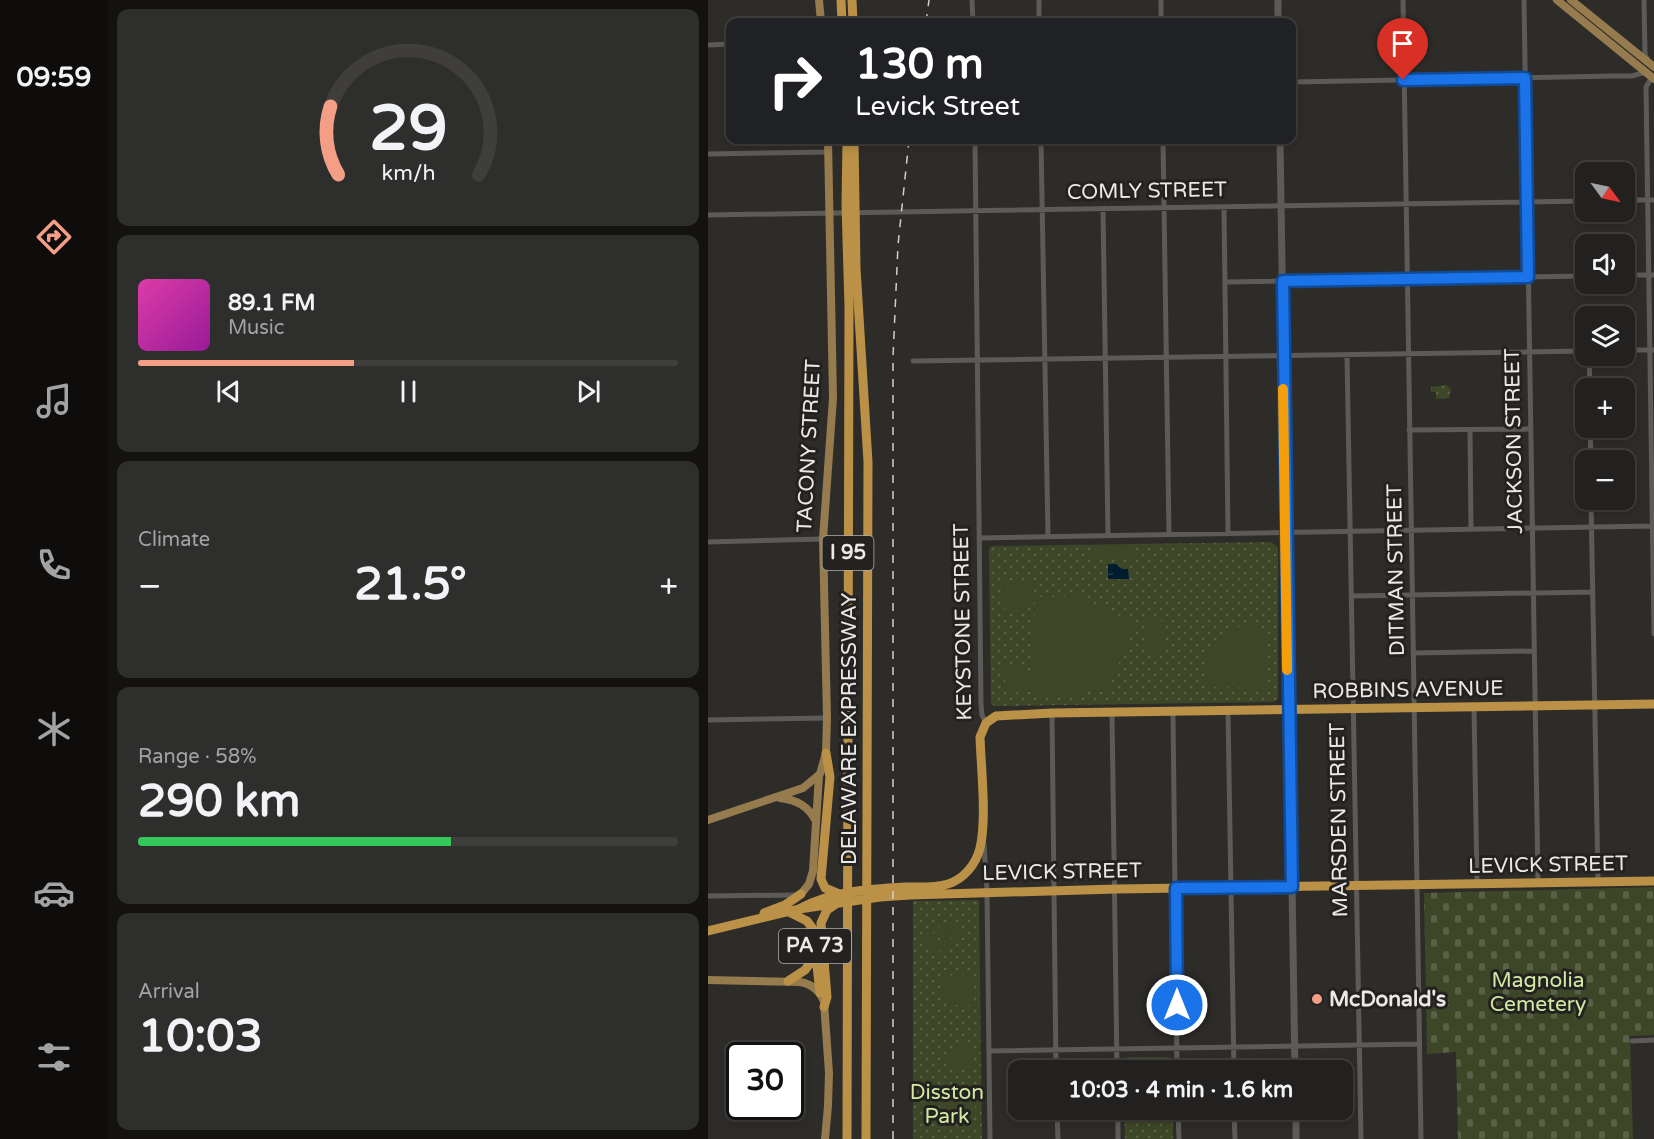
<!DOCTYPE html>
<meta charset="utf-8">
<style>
:root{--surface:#22211f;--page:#2e2e2c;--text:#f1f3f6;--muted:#a2a3a4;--line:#3f3e3d;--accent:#f49e86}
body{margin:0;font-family:"Varela Round",sans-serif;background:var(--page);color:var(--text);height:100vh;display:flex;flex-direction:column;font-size:22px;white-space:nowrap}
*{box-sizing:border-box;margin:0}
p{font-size:20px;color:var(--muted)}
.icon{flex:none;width:33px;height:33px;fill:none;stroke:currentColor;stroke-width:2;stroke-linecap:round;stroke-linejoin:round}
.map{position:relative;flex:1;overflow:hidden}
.details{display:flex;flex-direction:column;gap:9px;padding:9px;background:#131211;width:600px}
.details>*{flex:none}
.banner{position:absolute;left:18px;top:18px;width:570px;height:126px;border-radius:12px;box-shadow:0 3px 9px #0003,0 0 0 2px var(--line);background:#202124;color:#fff;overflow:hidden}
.needle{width:39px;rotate:123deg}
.tools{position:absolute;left:867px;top:162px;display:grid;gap:12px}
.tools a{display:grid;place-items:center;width:60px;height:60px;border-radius:12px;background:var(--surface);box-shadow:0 3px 9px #0003,0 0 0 2px var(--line);font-size:30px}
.speed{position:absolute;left:18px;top:1042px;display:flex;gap:12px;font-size:30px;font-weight:700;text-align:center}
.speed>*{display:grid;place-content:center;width:78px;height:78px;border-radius:50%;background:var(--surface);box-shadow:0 3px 9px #0003,0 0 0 2px var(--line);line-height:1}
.speed .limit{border:3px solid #111;border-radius:9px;background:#fff;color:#111}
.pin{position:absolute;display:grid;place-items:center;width:51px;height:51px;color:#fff;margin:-62px -26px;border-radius:50% 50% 50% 0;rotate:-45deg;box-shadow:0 0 6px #0007}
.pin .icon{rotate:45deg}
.me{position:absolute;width:66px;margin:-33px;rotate:0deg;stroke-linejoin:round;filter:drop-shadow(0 0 4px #0008)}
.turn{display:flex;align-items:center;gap:21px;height:126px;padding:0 30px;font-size:27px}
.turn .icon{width:78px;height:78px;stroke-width:2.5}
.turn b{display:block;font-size:42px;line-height:51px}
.big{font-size:45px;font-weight:800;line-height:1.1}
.details .tile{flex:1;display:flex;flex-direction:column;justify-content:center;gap:9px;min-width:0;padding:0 21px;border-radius:12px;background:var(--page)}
.details .dial{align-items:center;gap:0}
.dial svg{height:156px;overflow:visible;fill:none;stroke:var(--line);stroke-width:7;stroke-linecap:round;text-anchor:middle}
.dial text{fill:var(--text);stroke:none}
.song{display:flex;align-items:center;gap:18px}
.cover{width:72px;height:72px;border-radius:9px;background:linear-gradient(135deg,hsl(320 70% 55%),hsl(300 70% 35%))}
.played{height:6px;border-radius:3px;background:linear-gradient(90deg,var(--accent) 40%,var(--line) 40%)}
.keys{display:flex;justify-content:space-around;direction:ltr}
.heat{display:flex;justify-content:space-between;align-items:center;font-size:33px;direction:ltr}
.charge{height:9px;border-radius:4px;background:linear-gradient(90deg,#34c759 58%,var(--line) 0)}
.trip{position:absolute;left:300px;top:1060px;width:345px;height:60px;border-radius:12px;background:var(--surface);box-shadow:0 3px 9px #0003,0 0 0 2px var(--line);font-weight:800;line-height:60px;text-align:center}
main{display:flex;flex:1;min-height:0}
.tab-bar{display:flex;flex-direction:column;width:108px;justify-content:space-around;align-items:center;background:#0e0d0c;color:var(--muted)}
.tab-bar .icon{width:42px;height:42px}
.tab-bar .current{color:var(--accent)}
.tab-bar b{font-size:27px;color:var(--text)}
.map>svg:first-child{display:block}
.cemetery{fill:url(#cemetery-stones)}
.park{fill:url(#park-dots)}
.pitch{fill:#3d4627}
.water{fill:url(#water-ripples)}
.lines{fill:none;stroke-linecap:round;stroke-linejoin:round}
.street{stroke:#5d5b58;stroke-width:5}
.secondary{stroke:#5d5b58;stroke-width:7}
.primary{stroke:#957b4d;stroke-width:8}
.highway{stroke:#ba9146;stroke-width:9}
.rail{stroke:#d1cfcd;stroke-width:1.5;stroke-dasharray:8 8;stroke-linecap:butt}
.route-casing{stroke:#114b97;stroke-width:15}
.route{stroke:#1a73e8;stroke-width:10}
.slow{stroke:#f59e0b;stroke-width:10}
.poi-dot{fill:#f49e86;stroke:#242220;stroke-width:2}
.labels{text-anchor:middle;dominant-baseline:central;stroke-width:6;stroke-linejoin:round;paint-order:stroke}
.shield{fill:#242220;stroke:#afadac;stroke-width:1.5}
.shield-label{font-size:20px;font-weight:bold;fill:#ebe9e8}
.street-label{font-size:21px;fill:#ebe9e8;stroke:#242220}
.park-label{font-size:21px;fill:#d3e8a2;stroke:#242220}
.poi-label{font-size:21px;font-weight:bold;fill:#ebe9e8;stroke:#242220;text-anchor:start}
</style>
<main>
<nav class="tab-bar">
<b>09:59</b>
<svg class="icon current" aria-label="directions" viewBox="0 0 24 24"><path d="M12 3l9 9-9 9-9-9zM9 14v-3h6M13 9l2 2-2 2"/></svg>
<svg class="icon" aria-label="music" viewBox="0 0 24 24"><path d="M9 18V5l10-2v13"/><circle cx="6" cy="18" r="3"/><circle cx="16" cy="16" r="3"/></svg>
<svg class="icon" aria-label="phone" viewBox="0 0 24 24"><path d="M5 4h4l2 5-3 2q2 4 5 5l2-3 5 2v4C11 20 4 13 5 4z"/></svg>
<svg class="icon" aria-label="climate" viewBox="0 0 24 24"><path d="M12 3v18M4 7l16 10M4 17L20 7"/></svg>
<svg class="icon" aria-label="car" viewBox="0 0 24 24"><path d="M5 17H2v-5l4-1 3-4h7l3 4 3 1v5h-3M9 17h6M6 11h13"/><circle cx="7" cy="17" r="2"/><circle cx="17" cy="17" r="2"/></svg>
<svg class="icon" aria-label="filters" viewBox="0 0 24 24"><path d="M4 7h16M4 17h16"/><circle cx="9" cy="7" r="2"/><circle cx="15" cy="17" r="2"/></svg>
</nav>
<section class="details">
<div class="tile dial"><svg viewBox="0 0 100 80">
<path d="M14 69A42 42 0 1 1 86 69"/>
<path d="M14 69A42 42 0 0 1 10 34" stroke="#f49e86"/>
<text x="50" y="56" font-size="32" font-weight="700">29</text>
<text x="50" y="72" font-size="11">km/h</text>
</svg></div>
<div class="tile">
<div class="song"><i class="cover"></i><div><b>89.1 FM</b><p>Music</p></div></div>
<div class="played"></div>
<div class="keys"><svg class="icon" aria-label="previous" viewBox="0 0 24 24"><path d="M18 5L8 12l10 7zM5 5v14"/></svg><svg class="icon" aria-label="pause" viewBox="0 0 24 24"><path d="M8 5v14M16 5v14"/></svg><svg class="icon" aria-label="next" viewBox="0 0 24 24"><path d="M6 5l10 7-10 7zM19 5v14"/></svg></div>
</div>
<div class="tile"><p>Climate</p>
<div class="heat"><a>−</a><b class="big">21.5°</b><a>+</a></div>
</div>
<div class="tile"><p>Range · 58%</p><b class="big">290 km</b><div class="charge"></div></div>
<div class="tile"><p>Arrival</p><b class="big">10:03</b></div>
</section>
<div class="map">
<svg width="946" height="1139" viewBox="0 0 946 1139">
<defs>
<pattern id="cemetery-stones" width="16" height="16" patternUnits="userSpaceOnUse" patternTransform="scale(1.5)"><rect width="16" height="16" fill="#3d4627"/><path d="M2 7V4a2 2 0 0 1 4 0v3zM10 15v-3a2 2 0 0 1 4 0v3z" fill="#596146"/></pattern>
<pattern id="park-dots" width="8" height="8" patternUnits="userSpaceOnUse" patternTransform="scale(1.5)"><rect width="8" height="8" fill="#3d4627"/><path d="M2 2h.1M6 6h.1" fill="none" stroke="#596146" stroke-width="1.8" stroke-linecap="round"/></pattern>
<pattern id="water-ripples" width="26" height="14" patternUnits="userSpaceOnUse" patternTransform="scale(1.5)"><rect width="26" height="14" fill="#001c2d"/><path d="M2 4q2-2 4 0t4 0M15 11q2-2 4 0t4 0" fill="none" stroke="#253d4b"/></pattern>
</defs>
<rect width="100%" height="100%" fill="#2e2c29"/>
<path class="cemetery" d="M946,887V1035L922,1036L925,1139H750L748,1052L719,1054L716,893Z"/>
<path class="park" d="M738,385L743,389L741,398L728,399V392H723V387Z
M563,542L570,547V699L565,702L286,706L283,703L281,549L284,546Z
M271,900L274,1139H205V901Z
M419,1057H460L464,1059V1071H416V1061Z
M416,1110H465V1139H417Z"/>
<path class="pitch" d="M424,545V559H386V546Z
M325,582L327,597H357L359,595L381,598L382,604L427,622L399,693L379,690V695L324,694V691L298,693L296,667C309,662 317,667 325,676L327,600C320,610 311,617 297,613L295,584Z
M440,617H451L454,622V653L452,655H440L436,651V621Z
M534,626H546L557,629V688L500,687C490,659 505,632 534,626Z
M245,918L256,936L248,941L237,923Z
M234,925L246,943L238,948L226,930Z
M224,931L235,949L227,954L215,936Z
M264,974L266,1004C246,1012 229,996 235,976Z
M256,1043L265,1045L266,1066H244C239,1055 244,1046 256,1043Z
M267,1090V1112L255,1117L243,1112L239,1102L241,1092Z"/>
<path class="water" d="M400,564H408L414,569H420L421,579H400Z"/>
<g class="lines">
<path class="street" d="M264,0L265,22
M331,0V22
M453,0V22
M695,0L713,1139
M816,0L830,882
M936,0L937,54L940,61
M0,45L22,44
M944,77L938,87L946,634
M584,82L906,76H924L938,72
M267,140L273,704L274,715L278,723
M333,140L340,536
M455,140L461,534
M0,154L121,152
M916,200H946
M516,207L520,533
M395,209L400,535
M0,215L878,201
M916,275H946
M518,282L878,276
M916,350H946
M639,355L653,1139
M881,356L882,388
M205,361L878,351
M882,428L883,460
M701,430L822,429
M762,430L763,529
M883,500L890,881
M271,538L946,526
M0,542L115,539
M643,596L885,592
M706,653L825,651
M766,707L769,884
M520,711L526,1071
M465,712L469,1071
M344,713L348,1071
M404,713L409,1071
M0,720L119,718
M276,844L279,891L282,1139
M0,896L89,895
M924,1041L946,1040
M281,1051L711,1044
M349,1110L350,1139
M410,1110V1139
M470,1110L471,1139
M526,1110L527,1139"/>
<path class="secondary" d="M570,0V22
M572,140L587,1071
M588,1110V1139"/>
<path class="primary" d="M111,0L113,22
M849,0L946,79
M863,0L946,67
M72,798C89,800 100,806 108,821
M0,820L95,788L112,774L118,753L119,718L115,539L125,398L120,140
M93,894L101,884L105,871L111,775
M0,980L92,982C104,984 112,991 116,1002L121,1073L120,1106L117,1139"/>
<path class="highway" d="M133,0L134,22
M144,0L145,22
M139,140L138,205L141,307L139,1139
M146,140L148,268L160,462L158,1139
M118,753L122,777L113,879L117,888L131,894
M91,909C124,891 162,889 198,887C211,887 227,888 240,884C256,879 268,864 272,848C279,819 273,768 272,737L278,723L288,716L344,713L946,704
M81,912L99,921L105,929L112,993
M56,913L77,905L93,894
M0,931L91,909L172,897L202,895L408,889L946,881
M80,981L97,970L108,955
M116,1007L119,997L113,923L119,910L128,904"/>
<path class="rail" d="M218,22L221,0
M185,1139V357L190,245L201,140"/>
</g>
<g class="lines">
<g class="route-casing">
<path id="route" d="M469,1005L468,888L584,887L575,281L820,277L817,78L695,80"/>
</g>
<use href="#route" class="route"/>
<path class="slow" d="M575,389L579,670"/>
</g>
<circle class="poi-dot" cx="609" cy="999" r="6"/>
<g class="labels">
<g class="shield">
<rect x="114.5" y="536" width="51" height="34" rx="4.5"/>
<rect x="71" y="929" width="72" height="34" rx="4.5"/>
</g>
<g class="shield-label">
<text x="140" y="553">I 95</text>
<text x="107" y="946">PA 73</text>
</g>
<g class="street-label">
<text transform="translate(439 191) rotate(-1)">COMLY STREET</text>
<text transform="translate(806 441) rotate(-91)">JACKSON STREET</text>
<text transform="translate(101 446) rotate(-87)">TACONY STREET</text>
<text transform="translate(688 570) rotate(-91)">DITMAN STREET</text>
<text transform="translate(255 622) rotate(-91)">KEYSTONE STREET</text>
<text transform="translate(700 690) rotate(-1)">ROBBINS AVENUE</text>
<text transform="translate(141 729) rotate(-90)">DELAWARE EXPRESSWAY</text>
<text transform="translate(631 820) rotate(-91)">MARSDEN STREET</text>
<text transform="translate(840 865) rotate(-1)">LEVICK STREET</text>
<text transform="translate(354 872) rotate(-1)">LEVICK STREET</text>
</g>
<g class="park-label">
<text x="830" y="980">Magnolia<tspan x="830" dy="24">Cemetery</tspan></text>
<text x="239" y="1092">Disston<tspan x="239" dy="24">Park</tspan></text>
</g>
<g class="poi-label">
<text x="621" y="999">McDonald's</text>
</g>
</g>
</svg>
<div class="tools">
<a><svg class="needle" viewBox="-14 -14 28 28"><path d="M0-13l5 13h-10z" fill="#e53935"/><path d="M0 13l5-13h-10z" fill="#a2a3a4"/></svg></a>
<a><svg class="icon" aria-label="sound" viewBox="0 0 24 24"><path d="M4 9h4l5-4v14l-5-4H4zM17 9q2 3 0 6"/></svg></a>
<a><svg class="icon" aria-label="layers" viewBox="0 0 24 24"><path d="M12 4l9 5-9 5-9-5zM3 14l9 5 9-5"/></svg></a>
<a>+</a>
<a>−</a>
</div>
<div class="speed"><div class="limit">30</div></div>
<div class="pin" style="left:695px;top:80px;background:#d93025"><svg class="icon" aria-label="arrive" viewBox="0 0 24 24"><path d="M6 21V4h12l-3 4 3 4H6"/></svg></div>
<svg class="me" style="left:469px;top:1005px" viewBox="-20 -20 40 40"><circle r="17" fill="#1a73e8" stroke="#fff" stroke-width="3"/><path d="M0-11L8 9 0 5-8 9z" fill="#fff"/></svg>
<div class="trip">10:03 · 4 min · 1.6 km</div>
<div class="banner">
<div class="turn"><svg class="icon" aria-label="right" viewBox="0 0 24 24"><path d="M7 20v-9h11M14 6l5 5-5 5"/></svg><div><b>130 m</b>Levick Street</div></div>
</div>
</div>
</main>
